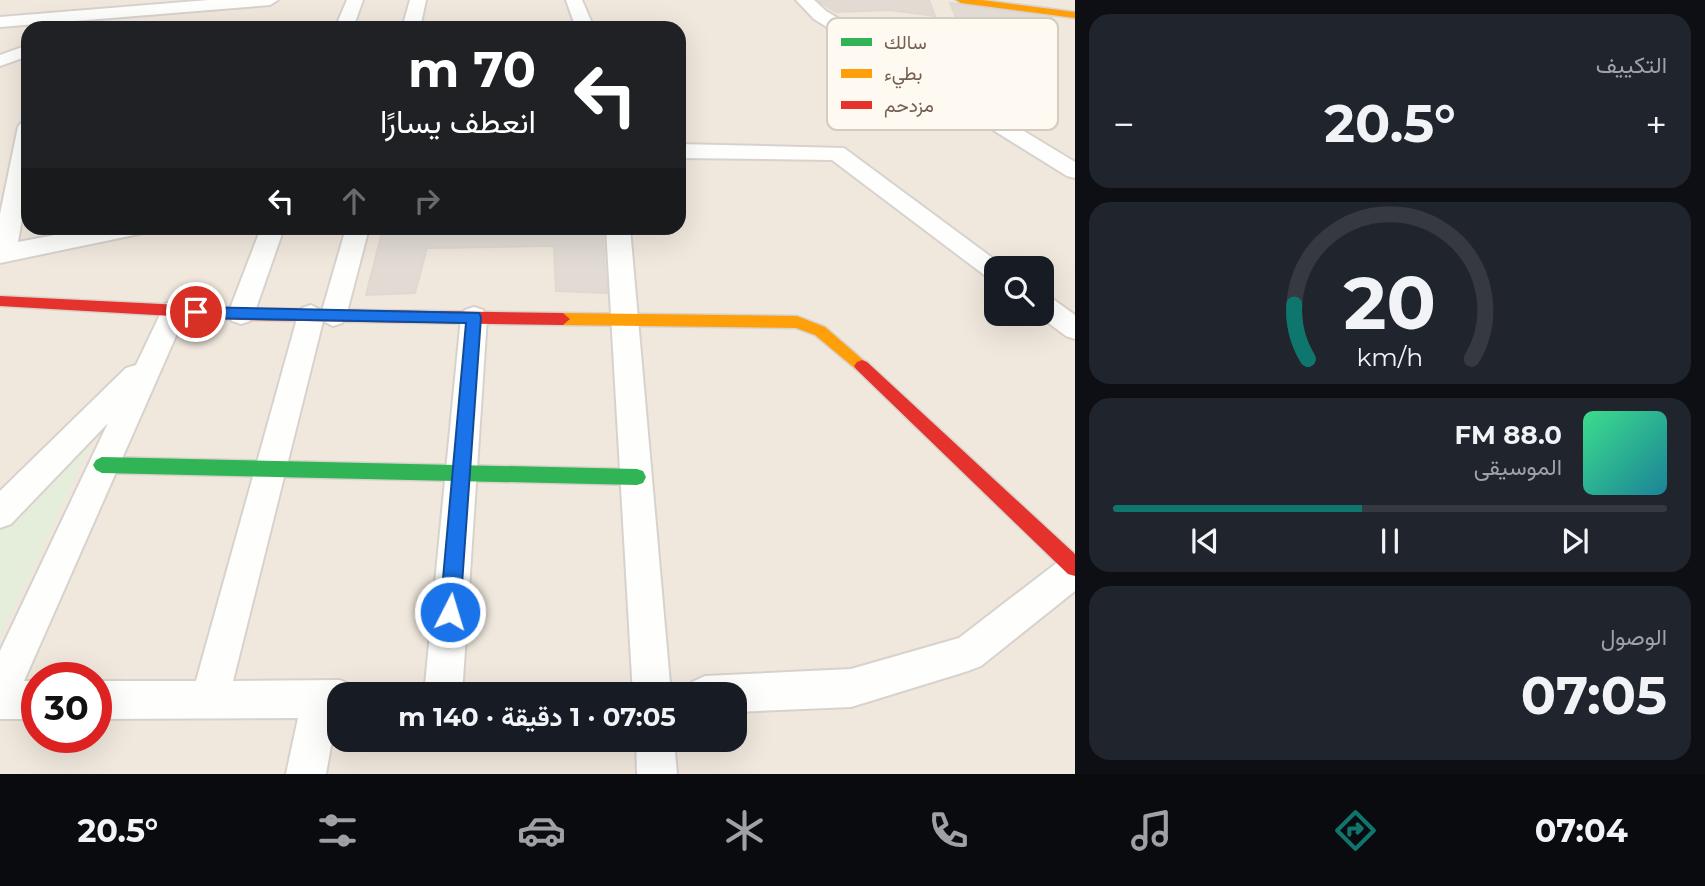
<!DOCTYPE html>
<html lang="ar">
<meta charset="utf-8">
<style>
:root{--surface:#171b24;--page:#20242c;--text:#f1f3f6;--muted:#9ea1a6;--line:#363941;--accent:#0f766e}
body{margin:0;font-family:Montserrat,Vazirmatn,sans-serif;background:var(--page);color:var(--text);direction:rtl;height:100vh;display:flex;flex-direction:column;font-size:26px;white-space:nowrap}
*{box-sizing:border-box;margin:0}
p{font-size:23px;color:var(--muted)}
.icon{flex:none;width:38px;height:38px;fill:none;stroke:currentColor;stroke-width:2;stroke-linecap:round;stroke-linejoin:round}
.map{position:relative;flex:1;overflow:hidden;direction:ltr}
.details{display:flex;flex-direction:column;gap:14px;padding:14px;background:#0d0f14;width:630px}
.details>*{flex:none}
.hud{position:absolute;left:21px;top:21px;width:665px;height:214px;border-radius:21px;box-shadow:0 7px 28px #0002;direction:rtl;background:#202124;color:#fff;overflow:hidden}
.buttons{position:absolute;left:984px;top:256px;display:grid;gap:14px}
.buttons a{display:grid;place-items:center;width:70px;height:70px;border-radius:14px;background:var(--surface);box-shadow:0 7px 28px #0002;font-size:35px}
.speed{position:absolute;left:21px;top:662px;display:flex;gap:14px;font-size:35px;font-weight:700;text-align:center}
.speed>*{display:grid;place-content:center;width:91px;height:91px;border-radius:50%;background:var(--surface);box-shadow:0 7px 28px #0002;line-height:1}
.speed .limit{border:10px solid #d22;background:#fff;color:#111}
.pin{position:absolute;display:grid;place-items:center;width:60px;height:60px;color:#fff;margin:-30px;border:4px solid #fff;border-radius:50%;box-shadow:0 2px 7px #0007}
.me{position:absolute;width:77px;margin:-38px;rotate:5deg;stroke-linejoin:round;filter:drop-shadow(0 0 5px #0008)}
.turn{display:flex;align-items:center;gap:24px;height:147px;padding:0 35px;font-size:32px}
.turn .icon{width:91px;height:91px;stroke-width:2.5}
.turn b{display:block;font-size:49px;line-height:60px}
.lanes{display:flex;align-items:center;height:66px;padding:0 35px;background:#0003;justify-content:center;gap:35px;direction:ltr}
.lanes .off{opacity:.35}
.big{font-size:52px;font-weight:700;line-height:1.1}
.details .card{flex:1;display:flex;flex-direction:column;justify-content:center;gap:10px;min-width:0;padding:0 24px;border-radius:21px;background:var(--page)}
.details .dial{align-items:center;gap:0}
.dial svg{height:182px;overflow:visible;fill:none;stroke:var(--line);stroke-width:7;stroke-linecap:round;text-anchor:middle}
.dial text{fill:var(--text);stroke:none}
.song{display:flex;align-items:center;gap:21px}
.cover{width:84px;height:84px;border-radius:10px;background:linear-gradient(135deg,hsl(150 70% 55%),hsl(190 70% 35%))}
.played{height:7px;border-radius:4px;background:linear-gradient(90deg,var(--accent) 45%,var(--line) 45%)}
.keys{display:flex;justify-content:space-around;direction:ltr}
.heat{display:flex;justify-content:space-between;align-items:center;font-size:38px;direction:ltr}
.trip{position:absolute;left:327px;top:682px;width:420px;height:70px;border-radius:21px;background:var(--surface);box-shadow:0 7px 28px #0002;font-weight:700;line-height:70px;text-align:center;direction:rtl}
.tabs{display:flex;height:112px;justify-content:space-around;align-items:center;background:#090b0e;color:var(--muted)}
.tabs .icon{width:49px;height:49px}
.tabs .selected{color:var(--accent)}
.tabs b{font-size:32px;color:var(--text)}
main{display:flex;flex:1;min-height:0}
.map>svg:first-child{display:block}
.residential{fill:#f0e8dd;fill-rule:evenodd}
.green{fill:#e4eeda}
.building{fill:#e1dbd4;stroke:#e0d9d1;stroke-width:2}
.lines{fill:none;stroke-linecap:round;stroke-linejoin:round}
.street-casing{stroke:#d7d2cd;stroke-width:4}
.fast-casing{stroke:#d8d2cc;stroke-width:3}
.slow-casing{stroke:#d8d2cc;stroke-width:3}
.jam-casing{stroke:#d8d2cc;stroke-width:3}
.street{fill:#fefefc;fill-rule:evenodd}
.fast{fill:#30b455;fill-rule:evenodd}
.slow{fill:#ff9f0a;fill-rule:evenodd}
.jam{fill:#e5322d;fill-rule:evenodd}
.route{fill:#1a73e8;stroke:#114b97;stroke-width:2}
.key{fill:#fefaf2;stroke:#d5ccc1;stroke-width:2}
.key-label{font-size:19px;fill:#745f50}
</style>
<main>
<section class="details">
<div class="card"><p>التكييف</p>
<div class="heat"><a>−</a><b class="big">20.5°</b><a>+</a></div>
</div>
<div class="card dial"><svg viewBox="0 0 100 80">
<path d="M14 69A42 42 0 1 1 86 69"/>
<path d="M14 69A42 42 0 0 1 8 45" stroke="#0f766e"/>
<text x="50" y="56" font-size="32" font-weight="700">20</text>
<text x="50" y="72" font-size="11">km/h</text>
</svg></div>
<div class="card">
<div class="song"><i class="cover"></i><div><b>88.0 FM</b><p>الموسيقى</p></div></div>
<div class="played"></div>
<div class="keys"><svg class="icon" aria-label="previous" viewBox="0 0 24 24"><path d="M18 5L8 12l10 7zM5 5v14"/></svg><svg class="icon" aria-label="pause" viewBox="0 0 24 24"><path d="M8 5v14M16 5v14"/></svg><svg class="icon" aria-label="next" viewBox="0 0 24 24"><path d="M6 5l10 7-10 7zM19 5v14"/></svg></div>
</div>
<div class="card"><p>الوصول</p><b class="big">07:05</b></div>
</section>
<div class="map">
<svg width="1075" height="774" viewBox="0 0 1075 774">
<rect width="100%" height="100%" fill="#f8f5ee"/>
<path class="residential" d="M0,0H1075V774H0ZM28,28H679V228H28ZM996,268H1041V313H996ZM37,677H96V737H37ZM340,695H735V740H340Z"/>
<path class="green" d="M94,437L0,638V529Z"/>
<path class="building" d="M817,0H929L935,16L890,10L836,12Z
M950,3L1051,16L1055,26L957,20Z
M383,228H602L607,293L556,291L554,246L427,248L415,293L366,295Z"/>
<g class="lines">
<g class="street-casing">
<path id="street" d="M209,0H278L270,5L0,27V17Z
M347,0H363L353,28H335Z
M410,0H426L420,28H402Z
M566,0H582L594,28H576Z
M796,0H814L826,11L1075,162V178L1067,176L814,19Z
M28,45V56L0,66V55Z
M28,121V184L18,242L92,228H142L139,234L0,263V214L18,127L21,123Z
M679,144L844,148L1006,268H996V280L987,277L832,160L679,158Z
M261,228H284L254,314L250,321L241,324L232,321L228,314Z
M346,228H369L346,316L342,323L333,326L323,321L233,681L340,680L353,686L357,695H340V718H336L326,774H286L298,718L96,719V681H196L298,315L302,308L311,305L322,311Z
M606,228H630L671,695H633Z
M1041,294L1050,297L1075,315V339L1066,336L1035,313H1041Z
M174,301L183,304L187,311L24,681H37V719H0V651L108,423L11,524L0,528V491L126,368L136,365L165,304Z
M474,307L483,310L487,317L462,695H424L461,317L465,310Z
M1075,553V591L981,666L968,671L851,707L735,712V695H686L692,682L705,676L851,669L959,638L1063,558Z
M636,740H674L677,774H637Z"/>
</g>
<g class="fast-casing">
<path id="fast" d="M102,457L637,469L643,471L646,477L643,483L637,485L102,473L96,470L93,465L96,460Z"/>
</g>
<g class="slow-casing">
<path id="slow" d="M956,0H982L1075,12V18L961,3Z
M563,313L797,316L825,327L870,366L867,370H857L815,335L796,328L563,325L556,319Z"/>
</g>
<g class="jam-casing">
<path id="jam" d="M0,296L241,308L563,313L570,319L563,325L241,320L0,306Z
M862,360L867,362L1075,554V576L1068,574L857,370L854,366L857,362Z"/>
</g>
<use href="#street" class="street"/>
<use href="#fast" class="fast"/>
<use href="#slow" class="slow"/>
<use href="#jam" class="jam"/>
</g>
<path class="route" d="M196,307L479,313L481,317L460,612L457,619L450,622L443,619L440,612L466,323L196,318L189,312Z"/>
<rect x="827" y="18" width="231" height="112" rx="10" class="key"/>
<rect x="841" y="38" width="31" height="8" fill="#30b455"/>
<rect x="841" y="69" width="31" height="9" fill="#ff9f0a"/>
<rect x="841" y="101" width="31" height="8" fill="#e5322d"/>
<g class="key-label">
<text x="884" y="49">سالك</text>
<text x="884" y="80">بطيء</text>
<text x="884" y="112">مزدحم</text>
</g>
</svg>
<div class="buttons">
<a><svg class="icon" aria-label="search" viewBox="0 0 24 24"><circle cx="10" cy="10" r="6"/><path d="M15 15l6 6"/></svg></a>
</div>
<div class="speed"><div class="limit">30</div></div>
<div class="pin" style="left:196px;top:312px;background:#d93025"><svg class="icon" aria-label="arrive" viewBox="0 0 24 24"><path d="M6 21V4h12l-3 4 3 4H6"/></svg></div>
<svg class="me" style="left:450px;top:612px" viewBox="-20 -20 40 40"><circle r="17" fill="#1a73e8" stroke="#fff" stroke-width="3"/><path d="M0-11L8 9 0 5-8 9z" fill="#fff"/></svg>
<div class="trip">07:05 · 1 دقيقة · 140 m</div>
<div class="hud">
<div class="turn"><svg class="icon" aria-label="left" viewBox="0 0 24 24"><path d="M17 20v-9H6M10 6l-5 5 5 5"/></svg><div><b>70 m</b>انعطف يسارًا</div></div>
<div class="lanes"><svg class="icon" aria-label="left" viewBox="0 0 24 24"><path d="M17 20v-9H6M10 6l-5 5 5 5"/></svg><svg class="icon off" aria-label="ahead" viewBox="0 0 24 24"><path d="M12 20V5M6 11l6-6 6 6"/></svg><svg class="icon off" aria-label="right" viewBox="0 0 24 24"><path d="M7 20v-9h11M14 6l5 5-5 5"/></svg></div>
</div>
</div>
</main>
<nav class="tabs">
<b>07:04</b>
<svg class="icon selected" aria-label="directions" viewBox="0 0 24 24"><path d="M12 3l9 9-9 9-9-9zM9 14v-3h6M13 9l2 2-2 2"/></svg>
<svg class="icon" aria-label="music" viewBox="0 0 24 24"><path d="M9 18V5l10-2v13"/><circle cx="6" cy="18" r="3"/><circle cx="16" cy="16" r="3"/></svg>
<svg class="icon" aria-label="phone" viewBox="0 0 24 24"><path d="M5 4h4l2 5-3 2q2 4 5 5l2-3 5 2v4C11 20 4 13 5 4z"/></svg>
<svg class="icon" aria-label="climate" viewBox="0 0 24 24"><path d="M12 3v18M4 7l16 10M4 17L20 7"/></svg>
<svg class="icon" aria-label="car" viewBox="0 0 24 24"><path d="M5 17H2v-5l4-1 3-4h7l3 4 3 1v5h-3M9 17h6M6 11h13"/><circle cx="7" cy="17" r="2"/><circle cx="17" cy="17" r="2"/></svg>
<svg class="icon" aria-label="filters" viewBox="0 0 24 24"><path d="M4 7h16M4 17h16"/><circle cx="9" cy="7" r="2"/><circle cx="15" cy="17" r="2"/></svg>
<b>20.5°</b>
</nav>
